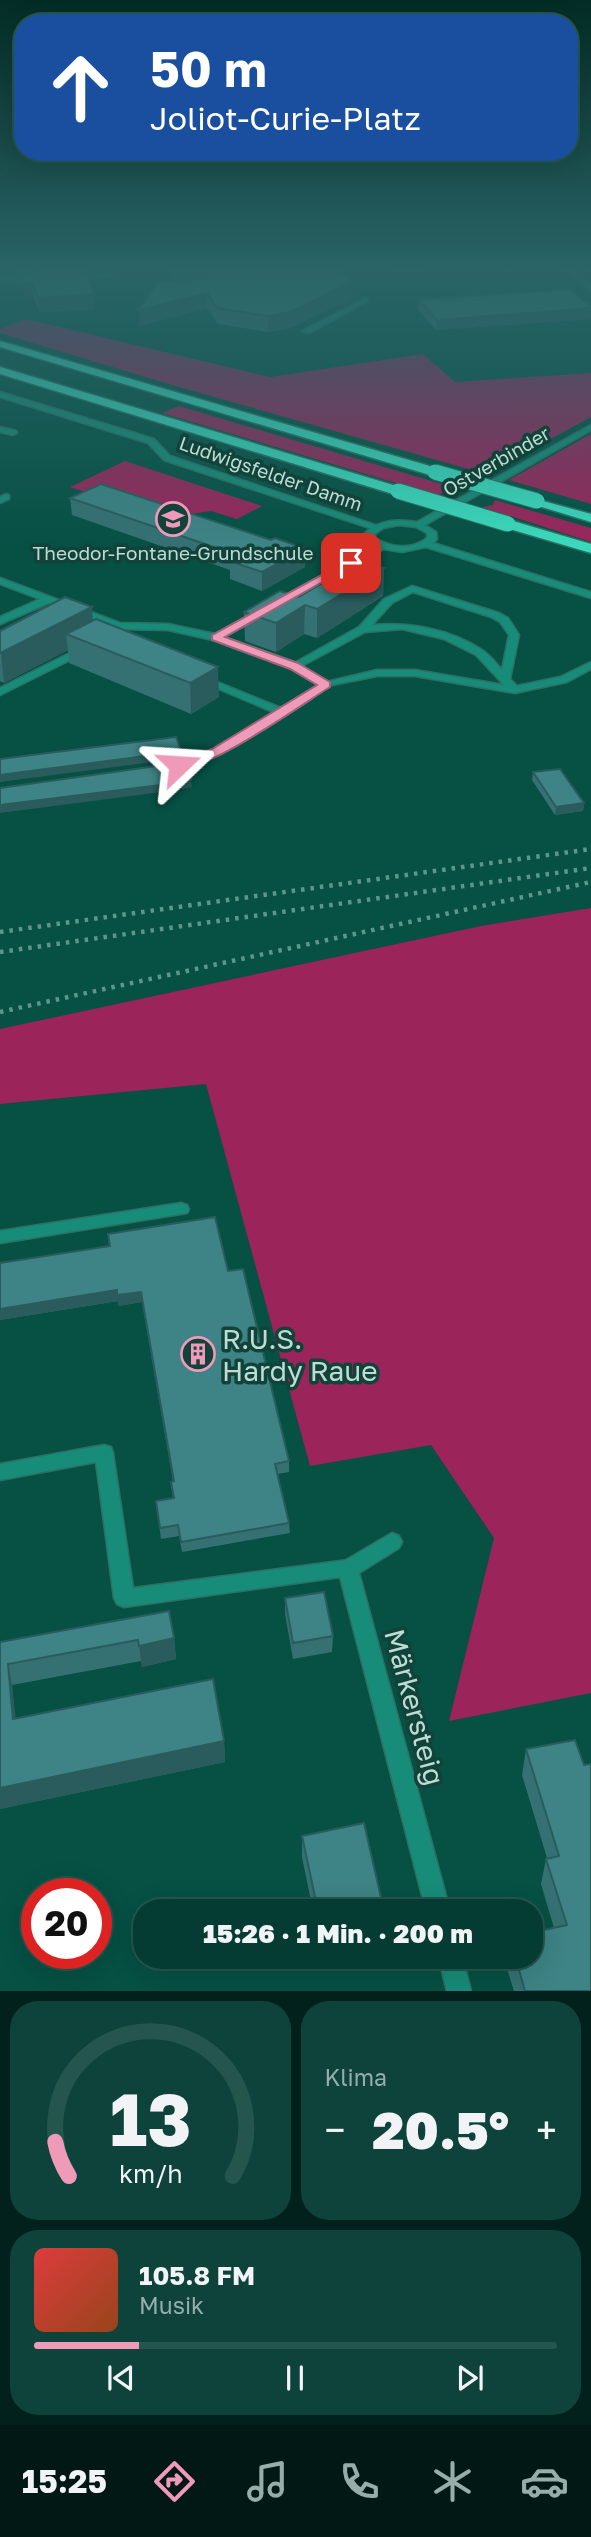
<!DOCTYPE html>
<html lang="de">
<meta charset="utf-8">
<style>
:root{--surface:#043c33;--page:#0d433b;--text:#f1f3f6;--muted:#97adac;--line:#25564e;--accent:#ef9ab8}
body{margin:0;font-family:"Golos Text",sans-serif;background:var(--page);color:var(--text);height:100vh;display:flex;flex-direction:column;font-size:26px;white-space:nowrap}
*{box-sizing:border-box;margin:0}
p{font-size:23px;color:var(--muted)}
.icon{flex:none;width:38px;height:38px;fill:none;stroke:currentColor;stroke-width:2;stroke-linecap:round;stroke-linejoin:round}
.map{position:relative;height:1991px;overflow:hidden}
.sheet{display:flex;flex-direction:column;gap:10px;padding:10px;background:#02211c;flex:1}
.sheet>*{flex:none}
.hud{position:absolute;left:14px;top:14px;width:564px;height:147px;border-radius:28px;box-shadow:0 7px 28px #0002,0 0 0 2px var(--line);background:#1a4fa0;color:#fff;overflow:hidden}
.speed{position:absolute;left:21px;top:1878px;display:flex;gap:14px;font-size:35px;font-weight:700;text-align:center}
.speed>*{display:grid;place-content:center;width:91px;height:91px;border-radius:50%;background:var(--surface);box-shadow:0 7px 28px #0002,0 0 0 2px var(--line);line-height:1}
.speed .limit{border:10px solid #d22;background:#fff;color:#111}
.pin{position:absolute;display:grid;place-items:center;width:60px;height:60px;color:#fff;margin:-30px;border-radius:14px;box-shadow:0 4px 10px #0006}
.me{position:absolute;width:77px;margin:-38px;rotate:70deg;stroke-linejoin:round;filter:drop-shadow(0 0 5px #0008)}
.turn{display:flex;align-items:center;gap:24px;height:147px;padding:0 21px;font-size:32px}
.turn .icon{width:91px;height:91px;stroke-width:2.5}
.turn b{display:block;font-size:49px;line-height:60px}
.big{font-size:52px;font-weight:800;line-height:1.1}
.sheet .tile{flex:1;display:flex;flex-direction:column;justify-content:center;gap:10px;min-width:0;padding:0 24px;border-radius:28px;background:var(--page)}
.sheet .dial{align-items:center;gap:0}
.dial svg{height:182px;overflow:visible;fill:none;stroke:var(--line);stroke-width:7;stroke-linecap:round;text-anchor:middle}
.dial text{fill:var(--text);stroke:none}
.song{display:flex;align-items:center;gap:21px}
.cover{width:84px;height:84px;border-radius:10px;background:linear-gradient(135deg,hsl(0 70% 55%),hsl(20 70% 35%))}
.played{height:7px;border-radius:4px;background:linear-gradient(90deg,var(--accent) 20%,var(--line) 20%)}
.keys{display:flex;justify-content:space-around;direction:ltr}
.heat{display:flex;justify-content:space-between;align-items:center;font-size:38px;direction:ltr}
.sheet .tiles{flex:1;display:grid;gap:10px;grid-template-columns:1fr 1fr}
.tile:last-child{grid-column:span 2}
.trip{position:absolute;left:133px;top:1899px;width:410px;height:70px;border-radius:28px;background:var(--surface);box-shadow:0 7px 28px #0002,0 0 0 2px var(--line);font-weight:800;line-height:70px;text-align:center}
.tabs{display:flex;height:112px;justify-content:space-around;align-items:center;background:#021814;color:var(--muted)}
.tabs .icon{width:49px;height:49px}
.tabs .selected{color:var(--accent)}
.tabs b{font-size:32px;color:var(--text)}
.map>svg:first-child{display:block}
.green{fill:#9b245b}
.lines{fill:none;stroke-linecap:round;stroke-linejoin:round}
.lane-casing{stroke:#2e6f64;stroke-width:3}
.street-casing{stroke:#2e6f64;stroke-width:3}
.highway-casing{stroke:#2e6f64;stroke-width:3}
.lane{fill:#178c78;fill-rule:evenodd}
.street{fill:#178c78;fill-rule:evenodd}
.highway{fill:#3bdabd;fill-rule:evenodd}
.rail{stroke:#60958b;stroke-width:4.5;stroke-dasharray:3.5 6;stroke-linecap:butt}
.highway-bridge-casing{stroke:#2e6f64;stroke-width:17;stroke-linecap:butt}
.highway-bridge{stroke:#3bdabd;stroke-width:15}
.wall{fill:#357172}
.shaded-wall{fill:#2b5c5d}
.building{fill:#3e8385;stroke:#2b5c5d;stroke-width:2}
.route{fill:#ef9ab8;stroke:#9b6478;stroke-width:2}
.labels{text-anchor:middle;dominant-baseline:central;stroke-width:7;stroke-linejoin:round;paint-order:stroke}
.far-street-label{font-size:19px;fill:#bddcd4;stroke:#11433a}
.far-poi-label{font-size:19px;fill:#bddcd4;stroke:#11433a}
.near-poi-label{font-size:28px;fill:#bddcd4;stroke:#11433a;text-anchor:start}
.near-street-label{font-size:28px;fill:#bddcd4;stroke:#11433a}
</style>
<div class="map">
<svg width="591" height="1991" viewBox="0 0 591 1991">
<rect width="100%" height="100%" fill="#065044"/>
<path class="green" d="M26,319L270,377L423,354L455,382L591,373V417L486,474L172,385L0,333V329Z
M179,406L455,488L445,489L440,495L406,486L162,413Z
M591,434V504L509,480Z
M125,461L262,506L237,519L211,511L184,515L106,499L70,487Z
M495,500L591,528V542L482,507L493,505Z
M591,908V1693L449,1721L494,1538L431,1445L310,1466L206,1084L0,1104V1029L481,926Z"/>
<g class="lines">
<g class="lane-casing">
<path id="lane" d="M366,298L368,301L309,333L302,331Z
M0,392L154,439L170,456L381,527L373,529L164,460L148,443L0,397Z
M0,427L16,431L17,433L13,435L0,432Z
M6,494L9,495V499L0,503V497Z
M412,586L499,613L508,618L519,635L510,679L517,686L560,677L591,662V669L567,682L515,693L415,676H377L322,687V683L377,670H415L504,685L476,655L444,639L402,629L365,632L298,668H290L289,666L359,627L384,599ZM413,592L491,617L500,622L509,635L502,670C496,663 490,655 482,650C450,629 409,622 372,625L392,603Z
M84,646L88,647V651L0,695V688Z
M282,709L288,712L286,714L221,754L168,771L162,767L164,765L213,750Z
M181,1203L187,1205L189,1209L187,1213L0,1243V1231Z
M104,1445L111,1447L113,1453L133,1588L348,1560L355,1563L358,1569L355,1575L124,1607L117,1604L114,1598L96,1462L0,1480V1464Z"/>
</g>
<g class="street-casing">
<path id="street" d="M565,269H572L591,285V290Z
M112,273L114,276L72,280L69,278Z
M0,275L16,279L41,278L44,280L16,283L0,279Z
M591,425V430L425,525L436,532L437,539L433,543L591,592V598L426,547L402,552L384,549L224,637L298,664L331,685L286,714H278L198,680L203,677L207,678L281,708L318,685L290,668L213,640L168,630L119,629L49,603L0,624V617L40,599L0,584V578L120,623L168,624L215,634L376,546L368,541L365,533C380,519 398,519 417,522ZM399,525L416,527L427,533V538C412,550 392,548 375,538V534L383,528Z
M392,1533L399,1536L402,1542L399,1548L359,1573L450,1911H426L338,1569L341,1563Z
M438,1956H462L471,1991H447Z"/>
</g>
<g class="highway-casing">
<path id="highway" d="M0,341L440,469L441,472L430,475L0,347Z
M0,367L403,488L405,491L393,494L0,374Z
M532,498L591,514V522L532,504Z
M503,521H513L591,544V553L503,527Z"/>
</g>
<use href="#lane" class="lane"/>
<use href="#street" class="street"/>
<use href="#highway" class="highway"/>
<path class="rail" d="M0,932L591,849
M0,952L591,868
M0,1012L591,882"/>
<g class="highway-bridge-casing">
<path id="highway-bridge" d="M435,472L537,501
M398,491L508,524"/>
</g>
<use href="#highway-bridge" class="highway-bridge"/>
</g>
<path class="wall" d="M19,269H85L95,309L39,312L34,297H25L22,276H21Z
M172,269H340L353,298L290,328L268,332L218,324L207,308L139,326V310L172,280Z
M391,269H449L394,272Z
M419,300L591,307V319L436,330L418,310Z
M70,498L305,567L262,591L230,579V570L72,515Z
M384,568L383,596L317,638L304,634L276,652L245,641L244,612L299,597Z
M93,621L219,697L191,714L69,663L68,650L4,683L0,681V631Z
M533,772L584,803L583,811L555,815L532,780Z
M108,1234L228,1271L289,1461V1472L278,1474L289,1523L290,1533L182,1552L179,1536L161,1539L156,1501L173,1498L171,1482L173,1481L142,1302L118,1306V1301L0,1320V1263L109,1246Z
M285,1598L333,1636L332,1652L293,1659L285,1614Z
M174,1638L176,1659L142,1667L141,1661L12,1685L15,1718L224,1741L225,1762L0,1809V1642Z
M575,1740L591,1991H514L505,1962L506,1956H530L554,1928L541,1884L546,1859L547,1858L522,1775L526,1749Z
M302,1836L384,1911H313L302,1857Z
M322,1956H382L325,1969Z"/>
<path class="shaded-wall" d="M353,282V298L290,328L268,332V316Z
M24,283H33L34,297H25Z
M207,293V308L139,326V310Z
M94,294L95,309L39,312L38,298Z
M591,308V319L436,330L437,320Z
M306,549L305,567L262,591V572Z
M384,568L383,596L317,638V609Z
M305,605L304,634L276,652V623Z
M92,607L94,636L66,634L68,650L4,683L1,653Z
M218,667L219,697L191,714L190,683Z
M181,751V758L176,759L0,782V775Z
M191,780L192,787L177,790L0,813V805Z
M584,803L583,811L555,815L556,807Z
M117,1290L118,1301L0,1320V1309Z
M141,1292L142,1302L118,1306L117,1295Z
M174,1638L176,1659L142,1667L139,1646Z
M8,1664L12,1685L18,1739L13,1719Z
M224,1741L225,1762L0,1809V1788Z"/>
<path class="building" d="M60,269H85L94,294L38,298L33,283H24L21,272Z
M183,269H340L353,282L290,312L268,316L217,308L207,293L139,310L159,281L211,278Z
M570,289L591,307V308L437,320L419,300Z
M101,484L271,540L275,538L306,549L262,572L230,561L240,556L70,498Z
M360,561L384,568L317,609L305,605L276,623L244,612L280,591L299,597Z
M65,597L92,607L0,653V631Z
M96,619L218,667L190,683L66,634Z
M176,737L181,751L176,752L0,775V759Z
M185,762L191,780L177,783L0,805V788Z
M560,769L584,803L556,807L533,772Z
M215,1217L228,1271L243,1269L289,1461L275,1464L289,1523L181,1542L178,1525L160,1528L156,1501L174,1498L171,1482L174,1481L141,1292L117,1295V1290L0,1309V1263L110,1246L108,1234Z
M324,1592L333,1636L293,1643L285,1598Z
M169,1611L174,1638L139,1646L138,1640L8,1664L13,1719L213,1679L224,1741L0,1788V1642Z
M575,1740L584,1765L591,1764V1991H525L515,1956H530V1933L567,1925L546,1859L559,1856L526,1749Z
M364,1823L384,1911H318L302,1836Z"/>
<linearGradient id="sky" x2="0" y2="1"><stop stop-color="#032c25"/><stop offset="0.49" stop-color="#2a6467"/><stop offset="1" stop-color="#2a6467" stop-opacity="0"/></linearGradient>
<rect width="591" height="548" fill="url(#sky)"/>
<path class="route" d="M347,561L356,563L225,637L298,663L330,682V687C301,705 205,774 175,768V763L212,749L317,685L290,669L212,640V635Z"/>
<defs>
<g id="school-ring" transform="scale(1.75)"><circle r="9.5" fill="#11433a" stroke="#ef9ab8" stroke-width="1.5"/><path d="M0-5L7-2L0 1L-7-2ZM-4 1L0 2.5L4 1V4Q0 6-4 4Z" fill="#ef9ab8"/></g>
<g id="building-ring" transform="scale(1.75)"><circle r="9.5" fill="#11433a" stroke="#ef9ab8" stroke-width="1.5"/><path d="M-4-6H4V6H1V3H-1V6H-4ZM-2.5-4.3h1.7v1.8h-1.7ZM.8-4.3h1.7v1.8H.8ZM-2.5-1h1.7V.8h-1.7ZM.8-1h1.7V.8H.8Z" fill="#ef9ab8"/></g>
</defs>
<g fill-rule="evenodd">
<use href="#school-ring" x="173" y="519"/>
<use href="#building-ring" x="198" y="1354"/>
</g>
<g class="labels">
<g class="far-street-label">
<text transform="translate(496 461) rotate(-30)">Ostverbinder</text>
<text transform="translate(271 473) rotate(19)">Ludwigsfelder Damm</text>
</g>
<g class="far-poi-label">
<text x="173" y="552">Theodor-Fontane-Grundschule</text>
</g>
<g class="near-poi-label">
<text x="222" y="1338">R.U.S.<tspan x="222" dy="32">Hardy Raue</tspan></text>
</g>
<g class="near-street-label">
<text transform="translate(415 1707) rotate(75)">Märkersteig</text>
</g>
</g>
</svg>
<div class="speed"><div class="limit">20</div></div>
<div class="pin" style="left:351px;top:563px;background:#d93025"><svg class="icon" aria-label="arrive" viewBox="0 0 24 24"><path d="M6 21V4h12l-3 4 3 4H6"/></svg></div>
<svg class="me" style="left:179px;top:765px" viewBox="-20 -20 40 40"><path d="M0-17L14 15 0 8-14 15z" fill="#ef9ab8" stroke="#fff" stroke-width="4"/></svg>
<div class="trip">15:26 · 1 Min. · 200 m</div>
<div class="hud">
<div class="turn"><svg class="icon" aria-label="ahead" viewBox="0 0 24 24"><path d="M12 20V5M6 11l6-6 6 6"/></svg><div><b>50 m</b>Joliot-Curie-Platz</div></div>
</div>
</div>
<section class="sheet">
<div class="tiles">
<div class="tile dial"><svg viewBox="0 0 100 80">
<path d="M14 69A42 42 0 1 1 86 69"/>
<path d="M14 69A42 42 0 0 1 8 54" stroke="#ef9ab8"/>
<text x="50" y="56" font-size="32" font-weight="700">13</text>
<text x="50" y="72" font-size="11">km/h</text>
</svg></div>
<div class="tile"><p>Klima</p>
<div class="heat"><a>−</a><b class="big">20.5°</b><a>+</a></div>
</div>
<div class="tile">
<div class="song"><i class="cover"></i><div><b>105.8 FM</b><p>Musik</p></div></div>
<div class="played"></div>
<div class="keys"><svg class="icon" aria-label="previous" viewBox="0 0 24 24"><path d="M18 5L8 12l10 7zM5 5v14"/></svg><svg class="icon" aria-label="pause" viewBox="0 0 24 24"><path d="M8 5v14M16 5v14"/></svg><svg class="icon" aria-label="next" viewBox="0 0 24 24"><path d="M6 5l10 7-10 7zM19 5v14"/></svg></div>
</div>
</div>
</section>
<nav class="tabs">
<b>15:25</b>
<svg class="icon selected" aria-label="directions" viewBox="0 0 24 24"><path d="M12 3l9 9-9 9-9-9zM9 14v-3h6M13 9l2 2-2 2"/></svg>
<svg class="icon" aria-label="music" viewBox="0 0 24 24"><path d="M9 18V5l10-2v13"/><circle cx="6" cy="18" r="3"/><circle cx="16" cy="16" r="3"/></svg>
<svg class="icon" aria-label="phone" viewBox="0 0 24 24"><path d="M5 4h4l2 5-3 2q2 4 5 5l2-3 5 2v4C11 20 4 13 5 4z"/></svg>
<svg class="icon" aria-label="climate" viewBox="0 0 24 24"><path d="M12 3v18M4 7l16 10M4 17L20 7"/></svg>
<svg class="icon" aria-label="car" viewBox="0 0 24 24"><path d="M5 17H2v-5l4-1 3-4h7l3 4 3 1v5h-3M9 17h6M6 11h13"/><circle cx="7" cy="17" r="2"/><circle cx="17" cy="17" r="2"/></svg>
</nav>
